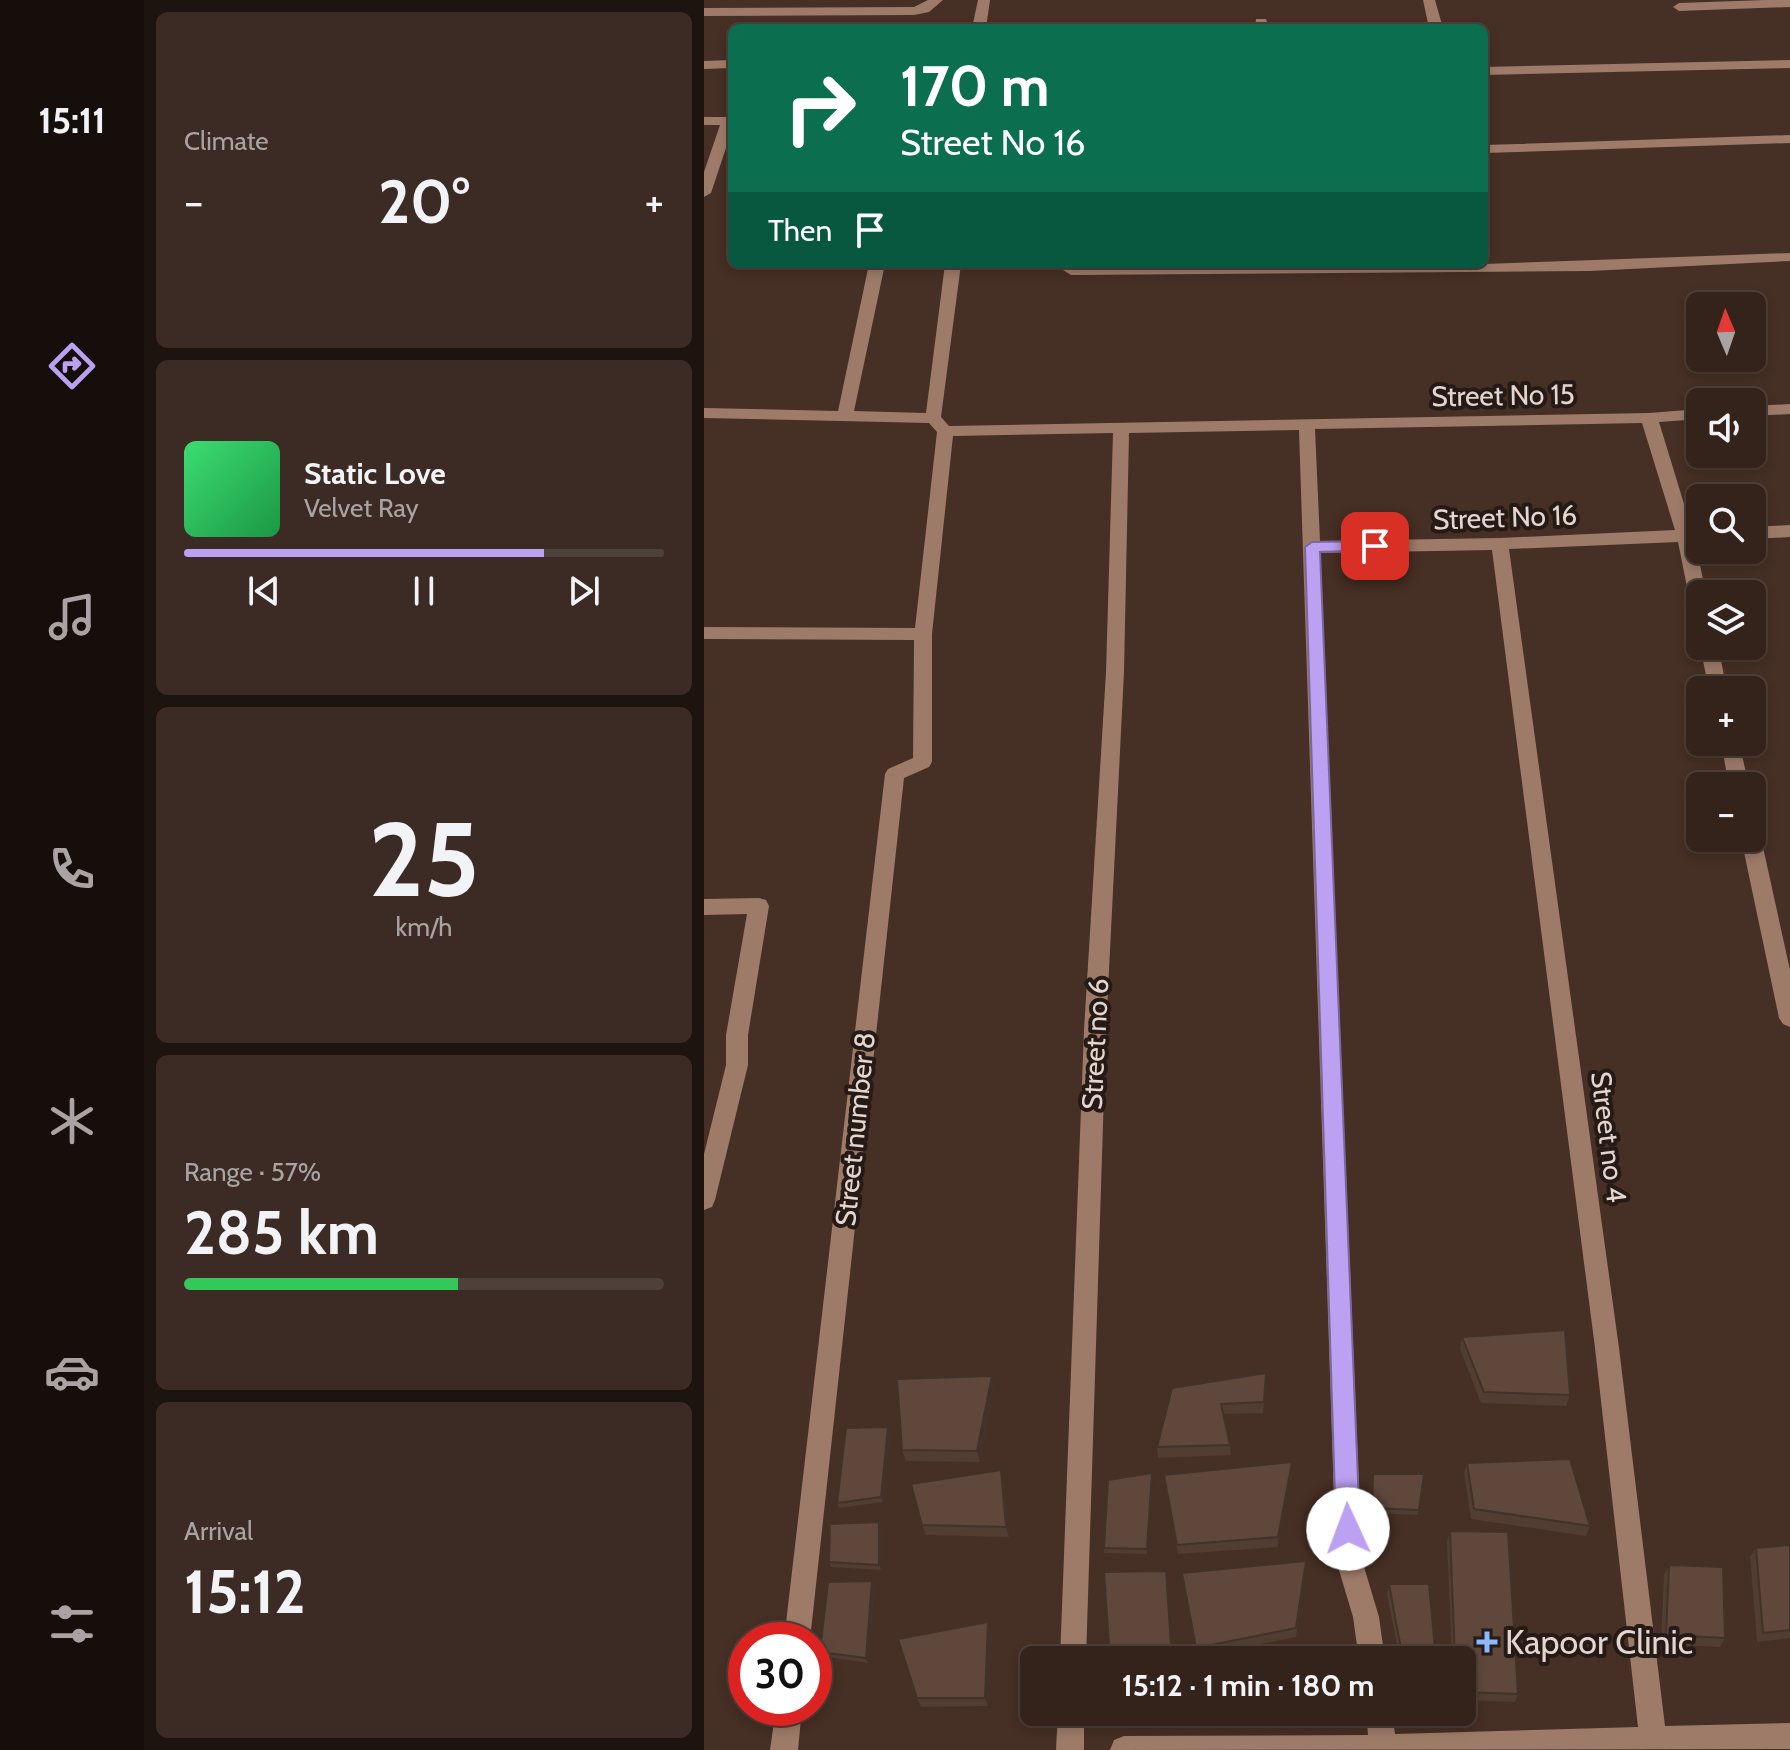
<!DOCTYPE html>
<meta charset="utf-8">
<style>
:root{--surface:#34231b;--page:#3c2b24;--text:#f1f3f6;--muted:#a9a4a3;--line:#4e403a;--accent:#bca0f2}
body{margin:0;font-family:Cabin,sans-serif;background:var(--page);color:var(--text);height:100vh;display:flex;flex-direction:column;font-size:30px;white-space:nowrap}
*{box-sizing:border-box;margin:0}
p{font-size:26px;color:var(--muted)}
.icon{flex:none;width:44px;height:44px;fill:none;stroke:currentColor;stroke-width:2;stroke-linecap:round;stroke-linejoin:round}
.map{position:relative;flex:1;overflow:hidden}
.side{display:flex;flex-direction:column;gap:12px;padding:12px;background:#1d130f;width:560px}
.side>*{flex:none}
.banner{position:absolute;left:24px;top:24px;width:760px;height:244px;border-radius:12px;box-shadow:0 4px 12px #0003,0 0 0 2px var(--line);background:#0b6e4f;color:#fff;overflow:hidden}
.needle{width:52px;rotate:358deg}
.tools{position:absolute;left:982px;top:292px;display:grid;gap:16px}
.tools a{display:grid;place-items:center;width:80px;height:80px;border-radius:12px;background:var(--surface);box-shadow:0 4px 12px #0003,0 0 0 2px var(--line);font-size:40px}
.speed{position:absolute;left:24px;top:1622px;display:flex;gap:16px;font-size:40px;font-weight:700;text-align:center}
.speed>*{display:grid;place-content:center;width:104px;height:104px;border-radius:50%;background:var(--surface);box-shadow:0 4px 12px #0003,0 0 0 2px var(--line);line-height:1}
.speed .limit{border:12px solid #d22;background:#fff;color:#111}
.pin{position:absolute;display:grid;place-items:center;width:68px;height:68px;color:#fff;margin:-34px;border-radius:16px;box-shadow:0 4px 12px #0006}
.me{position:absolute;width:88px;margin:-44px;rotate:358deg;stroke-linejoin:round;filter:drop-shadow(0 0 6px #0008)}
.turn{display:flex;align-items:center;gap:28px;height:168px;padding:0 40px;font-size:36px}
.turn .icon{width:104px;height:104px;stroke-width:2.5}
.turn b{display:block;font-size:56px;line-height:68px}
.then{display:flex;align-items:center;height:76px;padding:0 40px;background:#0003;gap:16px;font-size:30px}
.big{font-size:60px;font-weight:700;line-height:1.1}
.side .card{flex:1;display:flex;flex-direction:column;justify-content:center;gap:12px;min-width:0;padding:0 28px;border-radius:12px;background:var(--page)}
.side .dial{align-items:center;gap:0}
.dial b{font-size:104px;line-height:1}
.song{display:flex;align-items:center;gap:24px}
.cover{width:96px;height:96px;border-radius:12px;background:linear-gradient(135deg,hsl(140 70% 55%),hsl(140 70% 35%))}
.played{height:8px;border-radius:4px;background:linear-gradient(90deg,var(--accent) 75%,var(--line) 75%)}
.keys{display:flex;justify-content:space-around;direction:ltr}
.heat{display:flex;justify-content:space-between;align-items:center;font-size:44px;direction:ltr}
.charge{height:12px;border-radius:6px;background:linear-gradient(90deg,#34c759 57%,var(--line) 0)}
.trip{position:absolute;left:316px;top:1646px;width:456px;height:80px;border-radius:12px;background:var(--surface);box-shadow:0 4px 12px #0003,0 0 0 2px var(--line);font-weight:700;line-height:80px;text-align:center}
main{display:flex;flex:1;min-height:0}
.tabs{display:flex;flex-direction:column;width:144px;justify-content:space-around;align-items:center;background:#150e0b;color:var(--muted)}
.tabs .icon{width:56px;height:56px}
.tabs .current{color:var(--accent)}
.tabs b{font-size:36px;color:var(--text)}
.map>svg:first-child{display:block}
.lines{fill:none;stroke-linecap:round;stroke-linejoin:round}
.minor{fill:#9e7b69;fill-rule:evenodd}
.wall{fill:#523d33}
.shaded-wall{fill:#423229}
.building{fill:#5f473b;stroke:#423229;stroke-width:2}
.route{fill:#bca0f2;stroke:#7a689d;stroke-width:2}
.poi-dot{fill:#8db9fc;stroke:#251a15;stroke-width:3}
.labels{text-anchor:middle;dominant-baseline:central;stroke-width:8;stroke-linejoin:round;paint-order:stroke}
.street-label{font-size:28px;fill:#e4d5ce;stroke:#251a15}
.near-poi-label{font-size:34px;fill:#e4d5ce;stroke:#251a15;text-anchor:start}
</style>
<main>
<nav class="tabs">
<b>15:11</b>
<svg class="icon current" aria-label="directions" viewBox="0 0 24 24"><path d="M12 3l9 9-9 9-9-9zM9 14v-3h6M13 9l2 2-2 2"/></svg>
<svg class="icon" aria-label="music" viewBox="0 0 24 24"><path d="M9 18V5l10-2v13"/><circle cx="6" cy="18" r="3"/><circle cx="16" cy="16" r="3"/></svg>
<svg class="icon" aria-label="phone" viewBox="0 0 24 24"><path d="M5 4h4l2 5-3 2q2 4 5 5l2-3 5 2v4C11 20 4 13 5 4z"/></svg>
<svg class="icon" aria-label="climate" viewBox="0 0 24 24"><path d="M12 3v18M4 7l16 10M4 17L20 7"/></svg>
<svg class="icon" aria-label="car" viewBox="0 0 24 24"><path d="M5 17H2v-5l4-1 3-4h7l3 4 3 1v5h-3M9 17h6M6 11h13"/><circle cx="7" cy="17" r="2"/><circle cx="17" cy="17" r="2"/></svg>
<svg class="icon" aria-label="filters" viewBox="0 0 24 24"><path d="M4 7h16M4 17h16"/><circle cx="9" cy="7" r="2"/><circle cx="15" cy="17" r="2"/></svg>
</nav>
<section class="side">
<div class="card"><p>Climate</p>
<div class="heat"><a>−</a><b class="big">20°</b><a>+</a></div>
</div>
<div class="card">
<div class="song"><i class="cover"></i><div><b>Static Love</b><p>Velvet Ray</p></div></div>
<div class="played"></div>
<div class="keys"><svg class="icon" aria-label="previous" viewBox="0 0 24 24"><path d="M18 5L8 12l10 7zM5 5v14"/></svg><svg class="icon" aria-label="pause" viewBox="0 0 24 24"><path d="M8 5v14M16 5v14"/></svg><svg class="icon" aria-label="next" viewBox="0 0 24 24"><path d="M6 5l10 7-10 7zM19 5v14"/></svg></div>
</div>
<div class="card dial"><b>25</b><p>km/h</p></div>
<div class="card"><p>Range · 57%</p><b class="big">285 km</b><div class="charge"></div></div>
<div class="card"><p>Arrival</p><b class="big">15:12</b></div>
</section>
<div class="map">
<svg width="1086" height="1750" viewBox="0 0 1086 1750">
<rect width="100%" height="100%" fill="#462f24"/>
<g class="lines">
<path class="minor" d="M224,0H239L225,12L210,15L0,16V8L210,7Z
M274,0H286L282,28H268Z
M719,0H731L739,28H725Z
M1062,0H1086V7L975,11L969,7L975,3Z
M552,19H562L565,28H551Z
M28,60V68L0,69V61Z
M1086,60V68L780,75V67Z
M0,117H28V130L7,193L0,197V172L16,125H0Z
M1086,135V143L780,153V145Z
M1086,253V261L886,271L367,275L359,270L367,265L780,264Z
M165,264H181L150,411L222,413L241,264H257L237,417L245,426L945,413L996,409V419L955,422L988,530L996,529V541H991L1002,594H996V613L987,607L974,542L805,549L915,1348L961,1726L1086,1723V1749L406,1750L410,1740L420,1736L664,1735L662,1712H688L691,1734L934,1727L891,1348L788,550L616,553L658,1560L675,1617L681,1660H655L649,1617L632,1560L595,430L425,433L420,672L402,1030L382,1660H356L380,1030L402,672L409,433L249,436L228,634V762L225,767L200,778L106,1640H80L181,774L184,769L209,758L210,640L0,639V627L211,628L233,432L225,423L0,418V408L134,411ZM938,423L971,530L796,538L616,541L611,429Z
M1086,404V414L1048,416V406Z
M1086,525V537L1048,539V527Z
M996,646H1014L1023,690H1005Z
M1017,742H1035L1045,786H1025Z
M1048,831L1057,838L1086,970V1027L1079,1024L1075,1018L1037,838H1048Z
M55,898L62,900L65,906L44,1035V1065L11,1200L8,1207L0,1210V1154L22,1065V1035L43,914L0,915V899Z
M72,1708H98L94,1750H66Z
M354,1712H380V1750H352Z"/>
</g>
<path class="wall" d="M758,1337L866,1395L862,1406L777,1403L756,1349Z
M562,1385L559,1413L519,1414L526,1445L527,1455L454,1458L453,1447L468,1388Z
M290,1387L276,1462L202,1461L198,1450Z
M186,1432L179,1502L135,1508L133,1503Z
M763,1463L886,1526L882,1536L767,1519L760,1473Z
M297,1470L300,1480L305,1537L222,1535L218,1525Z
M587,1472L574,1547L474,1554L460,1475Z
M669,1474H720L714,1515L668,1513Z
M448,1479L443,1554L400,1553V1548Z
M177,1527V1570L127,1567L125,1562Z
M746,1531L814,1694L811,1702L758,1700V1660H748L743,1541Z
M1086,1545V1638L1053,1642L1046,1557L1052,1548Z
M965,1565L1021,1638L1016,1647L957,1644L960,1575Z
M601,1570L592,1637L493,1657L478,1573Z
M685,1584L732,1660H696L683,1594Z
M170,1586L164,1663L119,1656L116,1652Z
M288,1631L284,1706L217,1707L213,1698Z
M706,1712H734V1714L706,1716Z"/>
<path class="shaded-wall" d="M288,1376L290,1387L276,1462L273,1451Z
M184,1427L186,1432L179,1502L177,1497Z
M588,1462L587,1472L574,1547V1537Z
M297,1470L300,1480L305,1537L302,1527Z
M175,1522L177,1527V1570L175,1565Z
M168,1581L170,1586L164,1663L162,1658Z
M284,1622L288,1631L284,1706L281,1698Z"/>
<path class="building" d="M861,1330L866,1395L780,1392L758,1337Z
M562,1373L560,1402L517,1404L526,1445L453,1447L468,1388Z
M288,1376L273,1451L198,1450L193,1379Z
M184,1427L177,1497L133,1503L142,1428Z
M866,1459L886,1526L770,1509L763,1463Z
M588,1462L574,1537L473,1545L460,1475Z
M297,1470L302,1527L218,1525L207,1484Z
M448,1473L443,1549L400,1548L404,1480Z
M669,1474H720L715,1510L668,1508Z
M175,1522V1565L125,1562L126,1524Z
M746,1531L804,1532L814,1694L758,1692V1660H751Z
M1086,1545V1630L1059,1633L1052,1548Z
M602,1561L592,1628L492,1648L478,1573Z
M965,1565L1019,1567L1021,1638L962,1635Z
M462,1571L468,1660H406L400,1572Z
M168,1581L162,1658L116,1652L124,1582Z
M685,1584H725L732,1660H699Z
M284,1622L281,1698H213L194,1639Z"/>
<path class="route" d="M671,541L676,542V550L616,552L656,1529L652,1538L644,1541L636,1538L632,1529L601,547L608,542Z"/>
<path class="poi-dot" d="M779 1630h8v8h8v8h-8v8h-8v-8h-8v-8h8z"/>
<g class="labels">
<g class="street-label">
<text transform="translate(799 395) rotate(-1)">Street No 15</text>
<text transform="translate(801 517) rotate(-2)">Street No 16</text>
<text transform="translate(391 1044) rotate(-87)">Street no 6</text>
<text transform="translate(151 1129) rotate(-84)">Street number 8</text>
<text transform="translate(905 1137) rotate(83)">Street no 4</text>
</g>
<g class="near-poi-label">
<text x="801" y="1642">Kapoor Clinic</text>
</g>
</g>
</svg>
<div class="tools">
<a><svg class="needle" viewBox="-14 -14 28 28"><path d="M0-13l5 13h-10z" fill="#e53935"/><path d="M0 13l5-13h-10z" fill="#a9a4a3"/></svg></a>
<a><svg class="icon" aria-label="sound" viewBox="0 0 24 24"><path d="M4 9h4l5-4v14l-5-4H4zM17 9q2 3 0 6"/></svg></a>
<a><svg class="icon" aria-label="search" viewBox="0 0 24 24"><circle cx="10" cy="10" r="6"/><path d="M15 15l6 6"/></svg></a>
<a><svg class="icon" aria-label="layers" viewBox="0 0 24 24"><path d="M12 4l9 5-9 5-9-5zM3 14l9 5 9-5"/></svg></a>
<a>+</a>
<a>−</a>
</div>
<div class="speed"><div class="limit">30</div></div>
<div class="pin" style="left:671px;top:546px;background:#d93025"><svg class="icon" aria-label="arrive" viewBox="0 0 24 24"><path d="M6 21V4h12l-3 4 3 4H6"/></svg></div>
<svg class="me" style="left:644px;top:1529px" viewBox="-20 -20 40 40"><circle r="19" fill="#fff"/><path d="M0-13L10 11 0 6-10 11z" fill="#bca0f2"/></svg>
<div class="trip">15:12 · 1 min · 180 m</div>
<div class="banner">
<div class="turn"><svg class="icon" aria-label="right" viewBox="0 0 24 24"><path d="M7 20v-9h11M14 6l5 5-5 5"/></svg><div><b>170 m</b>Street No 16</div></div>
<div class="then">Then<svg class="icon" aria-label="arrive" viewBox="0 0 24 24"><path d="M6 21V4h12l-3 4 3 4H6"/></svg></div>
</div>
</div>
</main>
